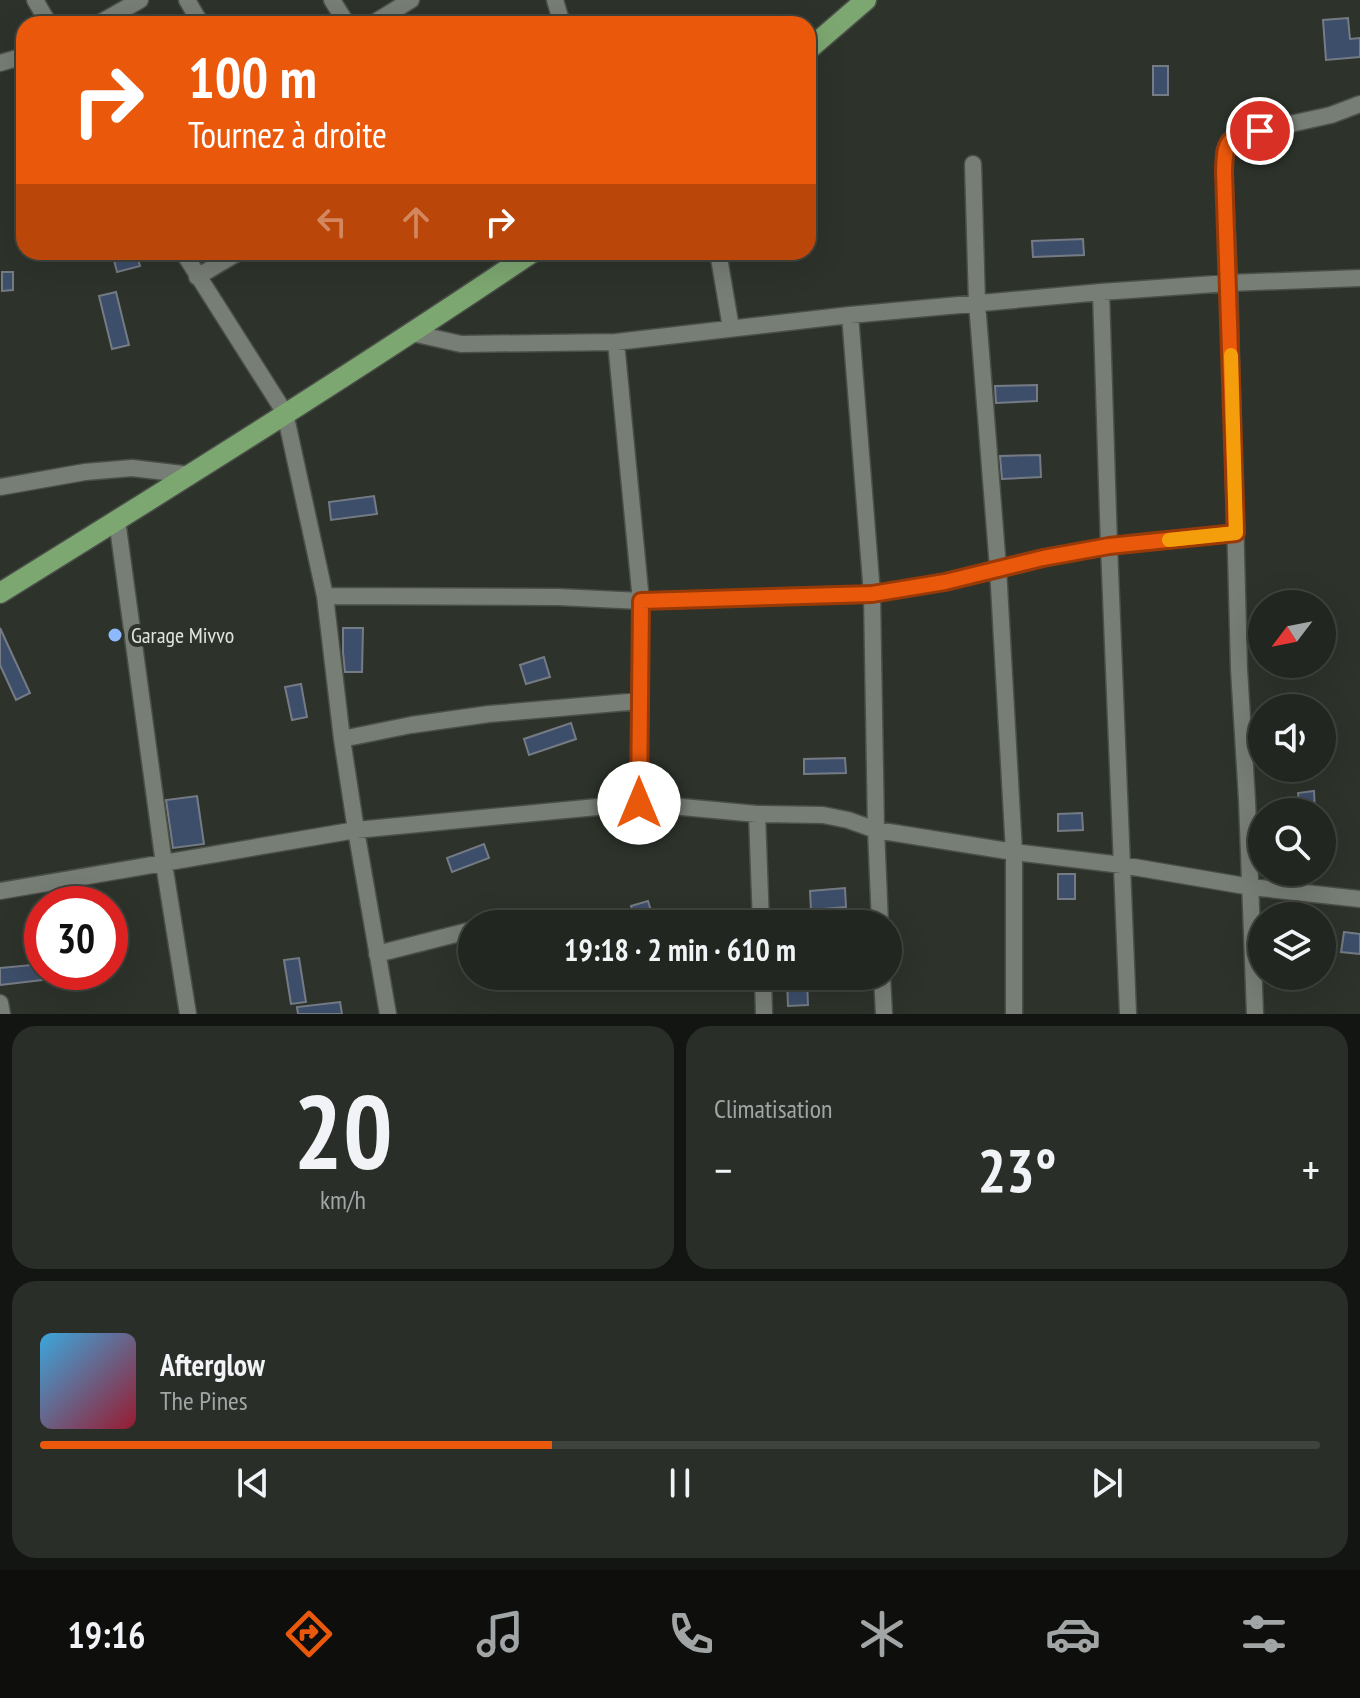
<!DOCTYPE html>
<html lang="fr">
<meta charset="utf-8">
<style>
:root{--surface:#222620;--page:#2a2e29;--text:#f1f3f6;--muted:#a2a5a5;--line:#3f433e;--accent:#ea580c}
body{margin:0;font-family:"PT Sans Narrow",sans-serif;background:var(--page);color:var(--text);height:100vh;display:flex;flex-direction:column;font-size:30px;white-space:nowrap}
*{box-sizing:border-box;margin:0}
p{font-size:26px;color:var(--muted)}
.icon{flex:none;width:44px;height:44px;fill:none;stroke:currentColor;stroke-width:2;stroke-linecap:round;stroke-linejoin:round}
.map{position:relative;height:1014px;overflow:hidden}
.side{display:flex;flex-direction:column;gap:12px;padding:12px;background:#131512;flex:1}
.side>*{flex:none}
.hud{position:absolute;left:16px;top:16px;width:800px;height:244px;border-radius:24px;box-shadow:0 8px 32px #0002,0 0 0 2px var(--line);background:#ea580c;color:#fff;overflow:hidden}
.needle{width:52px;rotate:238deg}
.buttons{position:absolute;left:1248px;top:590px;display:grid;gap:16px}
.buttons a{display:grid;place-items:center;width:88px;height:88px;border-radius:50%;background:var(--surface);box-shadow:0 8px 32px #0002,0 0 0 2px var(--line);font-size:40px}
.speed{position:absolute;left:24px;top:886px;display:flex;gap:16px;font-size:40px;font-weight:700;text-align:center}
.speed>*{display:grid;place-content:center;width:104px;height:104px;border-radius:50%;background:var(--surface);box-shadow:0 8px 32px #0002,0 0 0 2px var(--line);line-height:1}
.speed .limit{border:12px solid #d22;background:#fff;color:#111}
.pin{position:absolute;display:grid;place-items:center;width:68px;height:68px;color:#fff;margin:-34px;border:4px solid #fff;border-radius:50%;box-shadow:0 2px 8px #0007}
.me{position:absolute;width:88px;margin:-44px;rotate:0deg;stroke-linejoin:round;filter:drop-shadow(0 0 6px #0008)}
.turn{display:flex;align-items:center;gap:28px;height:168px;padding:0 40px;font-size:36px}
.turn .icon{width:104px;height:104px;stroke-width:2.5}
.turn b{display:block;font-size:56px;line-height:68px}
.lanes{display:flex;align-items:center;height:76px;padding:0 40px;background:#0003;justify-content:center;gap:40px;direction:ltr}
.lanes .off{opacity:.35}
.big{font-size:60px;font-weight:700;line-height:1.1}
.side .widget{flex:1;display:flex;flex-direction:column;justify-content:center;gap:12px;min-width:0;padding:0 28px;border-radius:24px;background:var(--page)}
.side .dial{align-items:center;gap:0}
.dial b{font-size:104px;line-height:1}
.song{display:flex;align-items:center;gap:24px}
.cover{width:96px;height:96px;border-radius:12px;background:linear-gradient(135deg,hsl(200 70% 55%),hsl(350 70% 35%))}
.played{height:8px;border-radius:4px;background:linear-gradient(90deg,var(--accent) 40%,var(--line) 40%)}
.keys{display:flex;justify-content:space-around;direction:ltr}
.heat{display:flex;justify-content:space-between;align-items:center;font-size:44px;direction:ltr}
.side .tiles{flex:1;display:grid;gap:12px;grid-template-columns:1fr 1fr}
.widget:last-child{grid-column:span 2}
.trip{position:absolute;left:458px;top:910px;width:444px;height:80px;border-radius:40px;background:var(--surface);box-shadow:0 8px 32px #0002,0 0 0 2px var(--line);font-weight:700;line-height:80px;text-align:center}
.dock{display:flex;height:128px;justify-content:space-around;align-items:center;background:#0e0f0d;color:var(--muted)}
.dock .icon{width:56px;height:56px}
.dock .selected{color:var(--accent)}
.dock b{font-size:36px;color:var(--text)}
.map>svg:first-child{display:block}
.building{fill:#3d4e6a;stroke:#757b84;stroke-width:2}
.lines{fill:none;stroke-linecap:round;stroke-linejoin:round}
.street-casing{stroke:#4a4f49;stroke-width:19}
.primary-casing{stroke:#4a4f49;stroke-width:23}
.street{stroke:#777e75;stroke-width:16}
.primary{stroke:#7da771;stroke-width:20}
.route-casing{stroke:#983908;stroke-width:20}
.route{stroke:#ea580c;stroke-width:14}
.slow{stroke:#f59e0b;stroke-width:14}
.poi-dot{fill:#8eb9fc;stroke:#2d332b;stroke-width:3}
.labels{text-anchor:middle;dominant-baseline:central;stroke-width:8;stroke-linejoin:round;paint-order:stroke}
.poi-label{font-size:22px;fill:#e0e4df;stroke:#2d332b;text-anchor:start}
</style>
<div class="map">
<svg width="1360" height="1014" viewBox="0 0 1360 1014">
<rect width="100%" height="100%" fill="#2d332b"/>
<path class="building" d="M1348,18L1350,39L1360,38V57L1326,60L1323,20Z
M1153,66H1168V95H1153Z
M1083,239L1084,255L1033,257L1032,241Z
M112,252H136L140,266L117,272Z
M2,272H13V290L2,291Z
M116,292L129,345L112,349L99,296Z
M1037,385V401L996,403L995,386Z
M1040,455L1041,477L1002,479L1000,456Z
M374,496L377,514L331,520L329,502Z
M0,628L30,693L16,700L0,665Z
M343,628H363L362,672H345L343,652Z
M544,657L550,677L526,684L520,665Z
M301,684L307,717L292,720L285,687Z
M571,723L576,739L529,755L524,739Z
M845,758L846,773L804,774V759Z
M1314,791L1315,812H1300L1298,793Z
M197,796L204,844L173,848L166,800Z
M1082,813L1083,830L1058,831V814Z
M484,844L489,858L452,872L447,858Z
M1058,874H1075V899H1058Z
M845,888L846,907L811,910L810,891Z
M648,901L655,924H636L631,906Z
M1344,932L1360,934V954L1341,952Z
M299,958L306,1002L291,1004L284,960Z
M42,964V980L0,985V968Z
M807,980L808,1005L788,1006L787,981Z
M340,1002L342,1014H298L297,1007Z"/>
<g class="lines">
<g class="street-casing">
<path id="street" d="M35,0L49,24
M187,0L201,24
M332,0L347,24
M555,0L562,24
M98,24L140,0
M372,24L411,0
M0,63L24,56
M973,164L977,303L998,568L1014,852V1014
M183,252L285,413L325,596L342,739L356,830L388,1014
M718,252L731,328
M197,277L239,252
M1101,292L1109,546L1128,1014
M850,315L872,594L876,830L880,924
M412,333L461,344L616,342L850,315L1101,292L1229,283L1360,278
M616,342L641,601L639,803
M0,487L85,472L132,468L191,475
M117,520L164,864L188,1014
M325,596L558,597L641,601L872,594L945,582L1043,558L1109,546L1236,533
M342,739L411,725L489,714L640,701
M757,814L761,924
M0,891L356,830L639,803L757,814L823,815L848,820L876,830L1014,852L1122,865L1251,887L1360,899
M377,954L472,930
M763,976L764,1014
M882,976L884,1014
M0,1003L2,1014
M1255,1014L1247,800L1239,669L1229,283L1224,171L1225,150L1229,141L1236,136L1331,115L1360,104"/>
</g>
<g class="primary-casing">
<path id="primary" d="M808,50L866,0
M0,593C179,482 358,370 533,252"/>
</g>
<use href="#street" class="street"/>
<use href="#primary" class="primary"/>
</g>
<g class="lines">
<g class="route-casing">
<path id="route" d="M639,803L641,601L872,594L945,582L1043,558L1109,546L1236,533L1224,171C1225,137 1228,138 1260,131"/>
</g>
<use href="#route" class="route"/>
<path class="slow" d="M1169,540L1236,533L1231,355"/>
</g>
<circle class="poi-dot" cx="115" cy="635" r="8"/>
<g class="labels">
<g class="poi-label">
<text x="131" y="635">Garage Mivvo</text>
</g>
</g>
</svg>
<div class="buttons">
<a><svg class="needle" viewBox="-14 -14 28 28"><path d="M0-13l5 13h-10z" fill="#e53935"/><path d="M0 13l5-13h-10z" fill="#a2a5a5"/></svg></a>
<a><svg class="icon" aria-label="sound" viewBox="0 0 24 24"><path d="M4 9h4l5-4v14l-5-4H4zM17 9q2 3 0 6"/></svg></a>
<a><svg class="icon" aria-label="search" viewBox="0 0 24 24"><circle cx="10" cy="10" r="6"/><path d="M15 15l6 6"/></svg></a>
<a><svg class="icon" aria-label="layers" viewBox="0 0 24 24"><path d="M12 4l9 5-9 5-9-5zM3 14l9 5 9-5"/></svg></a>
</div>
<div class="speed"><div class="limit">30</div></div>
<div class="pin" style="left:1260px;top:131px;background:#d93025"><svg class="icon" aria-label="arrive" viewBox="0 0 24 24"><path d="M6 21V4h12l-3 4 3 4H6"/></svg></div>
<svg class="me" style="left:639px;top:803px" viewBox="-20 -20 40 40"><circle r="19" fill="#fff"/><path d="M0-13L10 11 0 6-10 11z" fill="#ea580c"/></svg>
<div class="trip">19:18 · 2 min · 610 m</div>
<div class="hud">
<div class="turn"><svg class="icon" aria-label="right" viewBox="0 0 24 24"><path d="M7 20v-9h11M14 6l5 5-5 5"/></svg><div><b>100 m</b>Tournez à droite</div></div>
<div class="lanes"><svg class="icon off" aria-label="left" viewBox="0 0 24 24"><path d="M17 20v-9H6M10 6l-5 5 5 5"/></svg><svg class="icon off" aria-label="ahead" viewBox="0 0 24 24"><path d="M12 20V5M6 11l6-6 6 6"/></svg><svg class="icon" aria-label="right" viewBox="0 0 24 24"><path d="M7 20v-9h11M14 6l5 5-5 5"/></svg></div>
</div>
</div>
<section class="side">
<div class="tiles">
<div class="widget dial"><b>20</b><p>km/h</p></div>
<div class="widget"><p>Climatisation</p>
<div class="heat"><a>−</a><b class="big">23°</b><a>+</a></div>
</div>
<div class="widget">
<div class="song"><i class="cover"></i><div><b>Afterglow</b><p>The Pines</p></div></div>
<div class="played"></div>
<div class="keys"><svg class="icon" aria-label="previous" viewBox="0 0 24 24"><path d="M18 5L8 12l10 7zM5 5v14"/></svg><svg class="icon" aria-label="pause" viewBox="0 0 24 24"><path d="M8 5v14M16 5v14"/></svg><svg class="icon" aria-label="next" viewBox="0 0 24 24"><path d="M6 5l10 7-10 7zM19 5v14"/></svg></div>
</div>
</div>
</section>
<nav class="dock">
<b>19:16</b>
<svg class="icon selected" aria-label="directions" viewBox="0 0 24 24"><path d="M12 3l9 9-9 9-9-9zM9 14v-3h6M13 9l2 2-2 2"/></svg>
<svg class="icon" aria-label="music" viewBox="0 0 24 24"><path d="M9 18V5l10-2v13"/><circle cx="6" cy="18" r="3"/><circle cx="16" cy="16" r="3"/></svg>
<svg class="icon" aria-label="phone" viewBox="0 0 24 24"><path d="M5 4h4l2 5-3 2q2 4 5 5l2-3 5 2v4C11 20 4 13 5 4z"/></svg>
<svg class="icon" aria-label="climate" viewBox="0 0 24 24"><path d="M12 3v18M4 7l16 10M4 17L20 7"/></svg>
<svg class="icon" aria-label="car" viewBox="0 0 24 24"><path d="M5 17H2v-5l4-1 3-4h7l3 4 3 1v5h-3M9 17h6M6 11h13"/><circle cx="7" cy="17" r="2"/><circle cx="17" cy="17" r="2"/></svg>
<svg class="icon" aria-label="filters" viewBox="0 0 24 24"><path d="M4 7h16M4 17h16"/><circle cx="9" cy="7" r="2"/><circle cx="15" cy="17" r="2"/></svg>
</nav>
